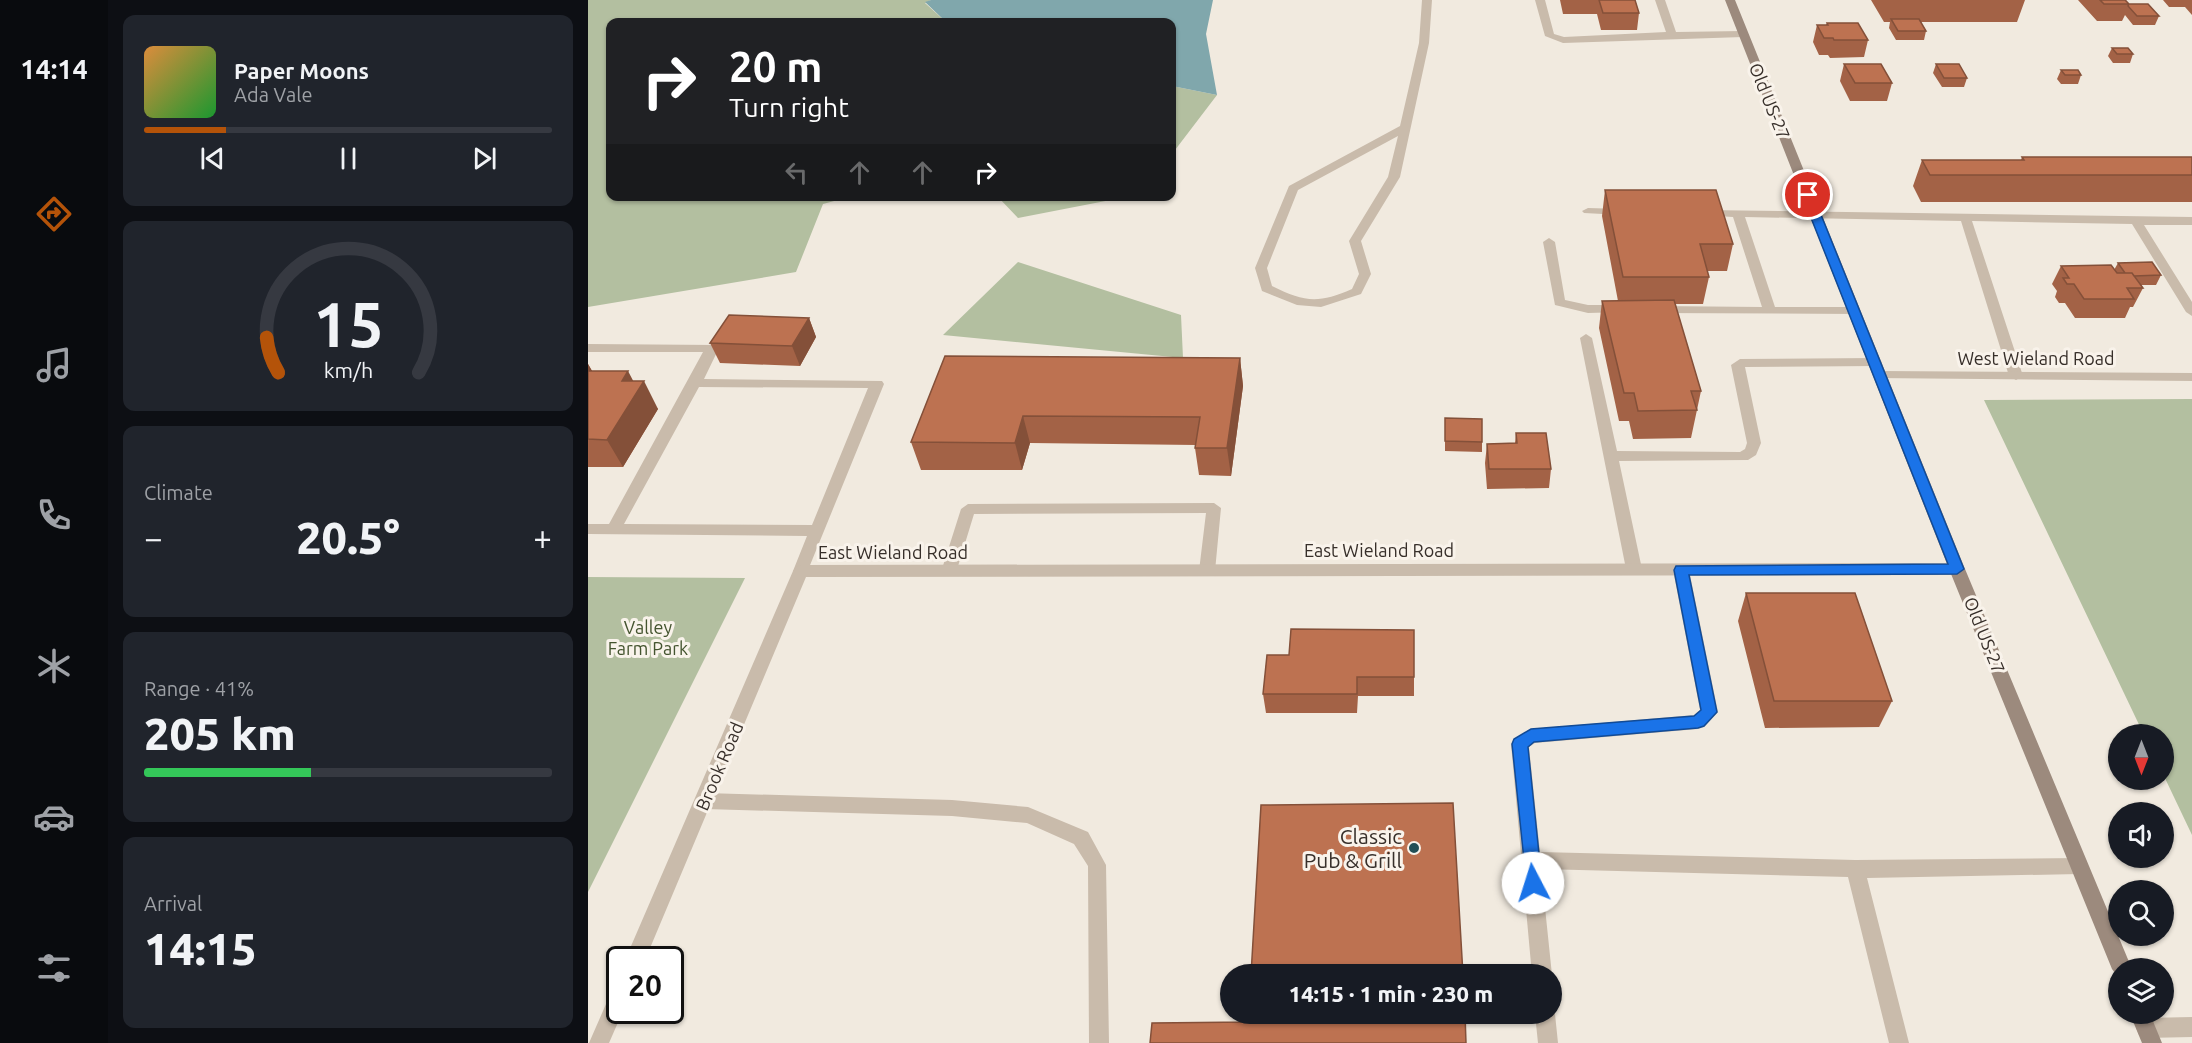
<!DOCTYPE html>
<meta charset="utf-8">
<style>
:root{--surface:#171b24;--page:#20242c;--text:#f1f3f6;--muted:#9ea1a6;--line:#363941;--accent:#b45309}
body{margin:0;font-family:Ubuntu,sans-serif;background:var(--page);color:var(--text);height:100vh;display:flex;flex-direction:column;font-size:22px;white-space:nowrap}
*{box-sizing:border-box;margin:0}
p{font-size:20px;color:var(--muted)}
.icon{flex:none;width:33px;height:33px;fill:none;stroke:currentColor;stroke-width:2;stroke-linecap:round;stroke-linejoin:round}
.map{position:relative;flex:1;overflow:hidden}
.details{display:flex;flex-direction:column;gap:15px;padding:15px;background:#0d0f14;width:480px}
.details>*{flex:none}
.guide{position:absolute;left:18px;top:18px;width:570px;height:183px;border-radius:12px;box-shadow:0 2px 4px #0004;background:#202124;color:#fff;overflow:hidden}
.needle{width:39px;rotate:180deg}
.tools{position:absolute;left:1520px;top:724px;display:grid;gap:12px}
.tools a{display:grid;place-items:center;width:66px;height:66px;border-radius:50%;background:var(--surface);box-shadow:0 2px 4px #0004;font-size:30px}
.speed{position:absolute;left:18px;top:946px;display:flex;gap:12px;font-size:30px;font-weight:700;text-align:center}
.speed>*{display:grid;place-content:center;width:78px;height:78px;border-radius:50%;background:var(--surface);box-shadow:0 2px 4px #0004;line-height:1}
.speed .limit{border:3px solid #111;border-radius:9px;background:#fff;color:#111}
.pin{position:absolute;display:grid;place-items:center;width:51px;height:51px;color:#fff;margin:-26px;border:3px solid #fff;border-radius:50%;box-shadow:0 2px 6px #0007}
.me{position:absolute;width:66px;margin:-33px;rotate:355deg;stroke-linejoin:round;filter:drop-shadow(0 0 4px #0008)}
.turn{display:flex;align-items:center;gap:21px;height:126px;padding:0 24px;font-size:27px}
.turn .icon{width:78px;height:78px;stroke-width:2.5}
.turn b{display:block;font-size:42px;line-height:51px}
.lanes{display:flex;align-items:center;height:57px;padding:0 24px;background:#0003;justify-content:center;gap:30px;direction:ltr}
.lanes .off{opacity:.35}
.big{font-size:45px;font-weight:800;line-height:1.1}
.details .widget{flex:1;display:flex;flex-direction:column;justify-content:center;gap:9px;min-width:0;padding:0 21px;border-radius:12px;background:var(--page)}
.details .dial{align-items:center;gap:0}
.dial svg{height:156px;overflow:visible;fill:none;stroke:var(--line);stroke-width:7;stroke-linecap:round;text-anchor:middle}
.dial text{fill:var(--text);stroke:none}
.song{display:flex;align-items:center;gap:18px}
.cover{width:72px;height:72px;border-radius:9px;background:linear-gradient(135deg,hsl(30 70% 55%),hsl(130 70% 35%))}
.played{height:6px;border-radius:3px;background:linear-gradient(90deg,var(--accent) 20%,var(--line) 20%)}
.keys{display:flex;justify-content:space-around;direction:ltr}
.heat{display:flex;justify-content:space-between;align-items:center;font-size:33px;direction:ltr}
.charge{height:9px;border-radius:4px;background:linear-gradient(90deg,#34c759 41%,var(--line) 0)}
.trip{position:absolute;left:632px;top:964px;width:342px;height:60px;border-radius:30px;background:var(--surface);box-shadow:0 2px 4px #0004;font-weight:800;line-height:60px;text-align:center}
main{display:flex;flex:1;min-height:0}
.tab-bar{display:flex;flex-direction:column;width:108px;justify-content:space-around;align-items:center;background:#090b0e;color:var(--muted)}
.tab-bar .icon{width:42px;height:42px}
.tab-bar .selected{color:var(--accent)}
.tab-bar b{font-size:27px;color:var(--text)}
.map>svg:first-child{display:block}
.green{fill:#b3bfa0}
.water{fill:#80a7ac}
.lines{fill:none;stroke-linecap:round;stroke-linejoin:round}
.lane{fill:#c9bbab;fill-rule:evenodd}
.street{fill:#c9bbab;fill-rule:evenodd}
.secondary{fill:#9c8a7d;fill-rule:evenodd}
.wall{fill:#a36246}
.shaded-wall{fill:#845039}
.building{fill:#bd7251;stroke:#845039;stroke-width:1.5}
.route{fill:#1a73e8;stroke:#114b97;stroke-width:1.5}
.poi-dot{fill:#224f56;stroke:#f9f3eb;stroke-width:2}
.labels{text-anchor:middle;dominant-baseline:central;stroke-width:6;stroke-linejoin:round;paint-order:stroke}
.street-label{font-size:18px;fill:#372f2a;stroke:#f9f3eb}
.park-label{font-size:18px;fill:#44542f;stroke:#f9f3eb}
.near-poi-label{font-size:21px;fill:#372f2a;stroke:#f9f3eb;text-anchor:end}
</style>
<main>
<nav class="tab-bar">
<b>14:14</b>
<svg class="icon selected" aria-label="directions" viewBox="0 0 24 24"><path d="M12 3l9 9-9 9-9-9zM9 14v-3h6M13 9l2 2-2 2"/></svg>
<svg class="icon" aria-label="music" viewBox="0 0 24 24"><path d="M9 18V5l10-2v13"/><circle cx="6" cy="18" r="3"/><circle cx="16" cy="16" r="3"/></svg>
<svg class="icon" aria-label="phone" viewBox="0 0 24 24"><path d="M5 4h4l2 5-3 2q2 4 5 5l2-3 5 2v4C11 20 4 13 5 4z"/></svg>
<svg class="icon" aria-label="climate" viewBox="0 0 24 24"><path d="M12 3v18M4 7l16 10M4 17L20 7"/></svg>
<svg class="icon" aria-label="car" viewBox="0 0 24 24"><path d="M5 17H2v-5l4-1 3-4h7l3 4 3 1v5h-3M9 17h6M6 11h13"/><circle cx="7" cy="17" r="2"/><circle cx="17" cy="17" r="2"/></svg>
<svg class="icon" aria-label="filters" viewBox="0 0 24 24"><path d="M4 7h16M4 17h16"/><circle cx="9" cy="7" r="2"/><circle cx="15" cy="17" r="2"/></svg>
</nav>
<section class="details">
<div class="widget">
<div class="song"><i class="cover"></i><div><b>Paper Moons</b><p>Ada Vale</p></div></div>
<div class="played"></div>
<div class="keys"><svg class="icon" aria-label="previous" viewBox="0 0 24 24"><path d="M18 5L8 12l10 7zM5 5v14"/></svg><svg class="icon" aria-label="pause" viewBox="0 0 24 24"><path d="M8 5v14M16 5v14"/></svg><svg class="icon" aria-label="next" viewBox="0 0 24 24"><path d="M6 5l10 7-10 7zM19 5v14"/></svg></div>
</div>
<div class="widget dial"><svg viewBox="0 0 100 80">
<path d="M14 69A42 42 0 1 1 86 69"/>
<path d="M14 69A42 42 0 0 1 8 51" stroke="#b45309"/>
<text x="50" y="56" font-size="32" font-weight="700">15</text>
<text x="50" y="72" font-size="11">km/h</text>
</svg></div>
<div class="widget"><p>Climate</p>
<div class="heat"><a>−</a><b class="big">20.5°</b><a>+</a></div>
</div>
<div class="widget"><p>Range · 41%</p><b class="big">205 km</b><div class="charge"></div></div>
<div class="widget"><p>Arrival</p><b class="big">14:15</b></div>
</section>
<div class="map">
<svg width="1604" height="1043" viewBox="0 0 1604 1043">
<rect width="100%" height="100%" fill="#f1eadf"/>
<path class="green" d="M0,0H343L337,3L358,22H22V196L261,197L235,204L208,272L0,307Z
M584,86L629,95L584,154Z
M410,197H538L430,218Z
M430,262L593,315L595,358L355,335Z
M1604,399V835L1575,774V735H1556L1396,400Z
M0,577L157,578L0,892Z"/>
<path class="water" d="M343,0H625L618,34L629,95L584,86V22H358L337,2Z"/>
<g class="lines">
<path class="lane" d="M834,0H844L841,43L812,177L773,241L783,274L773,294L733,307L709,305L674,291L667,268L701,186L812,126L831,43ZM810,136L800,177L761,241L771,274L764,289C730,304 716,302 684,286L679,268L710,190Z
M947,0H957L966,34L976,37L1078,32L1067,0H1077L1088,32L1155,31L1160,34L1155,37L975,43L957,36Z
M1000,208L1034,209L1040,212L1034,215L996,213L994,211Z
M1115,210L1604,217V225H1556L1604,302V316L1598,312L1544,224L1384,221L1435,376L1428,380L1421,376L1373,221L1157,217L1187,307H1266L1270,308V314L1064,313L1062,310L1068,306L1174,307L1145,217L1111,215V211Z
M961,238L967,242L977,300L1000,305H1032L1038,309L1036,312L1000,313L967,305L955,242Z
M998,334L1004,338L1029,451L1152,452L1157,449L1159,443L1143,365L1152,359L1287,358L1294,362L1287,366L1157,367L1173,443L1168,455L1160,460L1031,461L1054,569L1051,573H1041L1038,569L992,338Z
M0,344L129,345L131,348L116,379L294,381L296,384L218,575H208L205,571L219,536L0,534V524H21L115,352H0ZM111,387L280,388L224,525L36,524Z
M626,503L633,508L627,571L624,575H614L611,571L618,513L386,514L367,576H355L353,572L373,509L380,504Z
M1093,564L1098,566L1101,570L1130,712L1116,727L1110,729L947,743L941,747L952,852L1267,860L1491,858L1498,860L1500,866L1498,872L1491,874L1279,878L1321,1043H1301L1260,877L953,869L964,975L963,977V975H944L923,744L926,739L943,729L1106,715L1112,710L1085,570L1088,566Z
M117,793L364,800L440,807L500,832L518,865L521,1043H501L500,866L486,844L439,823L364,816L117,809L111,807L108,801L111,795Z
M963,1006L967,1014L970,1043H950L947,1014H963Z
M1604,1017V1037L1558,1038L1551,1035L1548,1028L1551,1021L1558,1018Z"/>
<path class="street" d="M1292,371L1604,373V381L1287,378L1285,375L1287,372Z
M1369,563L1374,565L1377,569L1374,573L1369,575L218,577L57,960H37L205,571L208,567L213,565Z
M32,985V1011H35L21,1043H1L25,988Z"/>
<path class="secondary" d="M1137,0H1147L1377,569L1544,969H1530V977L1524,969L1361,569Z
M1542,1014H1562L1574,1043H1554Z"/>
</g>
<path class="wall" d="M972,0H1047L1051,13L1049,30H1013L1009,14H975Z
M1283,0H1437L1429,22H1333L1338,31L1336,40H1308L1301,28L1302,22H1296Z
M1490,0H1538L1541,4L1571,16L1567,25H1545L1537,15L1534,21H1509Z
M1575,0H1604V15L1597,7H1581Z
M1239,23L1280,40L1276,57L1242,58L1240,55H1231L1225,42L1229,25H1238Z
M1524,48L1545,54L1542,63H1525L1520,56Z
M1256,64L1304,83L1299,101H1262L1252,81Z
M1348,64L1379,78L1376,87H1354L1345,73Z
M1473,70L1493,75L1490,84H1473L1469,79Z
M1434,157H1604V202H1333L1325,186L1334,160H1433Z
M1017,190L1145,244L1139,271H1119L1121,277L1115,304H1087L1113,391L1103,438L1045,439L1041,421H1031L1011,328L1014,301H1030L1014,216Z
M1530,263L1573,275L1568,285H1553L1555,288L1545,307H1542L1537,318H1487L1477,303H1471L1467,297L1469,291L1464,284L1473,266L1526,270Z
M221,318L228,337L212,366L132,363L122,343Z
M652,358L655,386L643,476L611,475L607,448L608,445L442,443L434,470H333L323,442Z
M0,364L4,371L45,381L70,409L35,467H0Z
M857,428L894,442V452L857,451Z
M928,433L963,469L961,488L899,489L897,463L899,444L927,443Z
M1158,593L1304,701L1291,727L1177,728L1150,621Z
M679,655L826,677V696H770L769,713H678L675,694Z"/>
<path class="shaded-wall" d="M221,318L228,337L212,366L204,346Z
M652,358L655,386L643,476L639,448Z
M0,364L11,383L0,397Z
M40,371L50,390L56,381L70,409L35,467L19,440L34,381Z
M435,416L442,443L434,470L427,443Z"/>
<path class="building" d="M1011,0H1047L1051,13H1015Z
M1512,0H1537L1541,4H1516Z
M1538,4H1560L1571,16H1549L1540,6L1541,4Z
M1303,19H1331L1338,31H1310Z
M1239,23H1270L1280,40H1246L1245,38H1236L1229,25H1240Z
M1524,48H1540L1545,54H1529Z
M1256,64H1293L1304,83H1267Z
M1348,64H1371L1379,78H1356Z
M1473,70H1490L1493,75H1477Z
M1434,157H1604V175H1342L1334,160H1436Z
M1017,190H1128L1145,244H1112L1121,277H1035Z
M1564,262L1573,275L1546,276L1544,273H1537L1530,263Z
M1523,265L1529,273H1544L1555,288H1539L1546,299H1496L1486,284H1479L1475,278H1481L1473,266Z
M1086,300L1113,391H1103L1109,410L1050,411L1046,393H1036L1014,301Z
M141,315L221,318L204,346L122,343Z
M357,356L652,358L639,448H607L612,417L435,416L427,443L323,442Z
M0,371H40L34,381H56L19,440L0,439Z
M857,418L894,419V442L857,441Z
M928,433H958L963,469H901L899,444L929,443Z
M1158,593H1267L1304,701H1186Z
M703,629L826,630V677H769V694H675L679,655H701Z
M865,803L875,975H663L673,805Z
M661,1014H877L878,1043H562L564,1023L660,1022Z"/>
<path class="route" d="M1220,192L1225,195L1376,569L1369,574L1101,575L1129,712L1116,726L1110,728L946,742L940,747L954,883L951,889L945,891L939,889L924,744L926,739L943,729L1106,716L1113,710L1086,570L1088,566L1360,564L1214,195Z"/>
<circle class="poi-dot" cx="826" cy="848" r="6"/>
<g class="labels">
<g class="street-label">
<text transform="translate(1182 101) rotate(68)">Old US-27</text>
<text x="1448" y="358">West Wieland Road</text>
<text x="791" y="550">East Wieland Road</text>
<text x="305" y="552">East Wieland Road</text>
<text transform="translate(1397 635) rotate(68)">Old US-27</text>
<text transform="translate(131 766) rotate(-67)">Brook Road</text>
</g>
<g class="park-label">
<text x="60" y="627">Valley<tspan x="60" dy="21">Farm Park</tspan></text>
</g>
<g class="near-poi-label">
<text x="814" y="836">Classic<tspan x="814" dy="24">Pub &amp; Grill</tspan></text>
</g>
</g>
</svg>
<div class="tools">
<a><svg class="needle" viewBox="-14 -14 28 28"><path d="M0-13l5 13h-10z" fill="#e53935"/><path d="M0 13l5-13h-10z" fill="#9ea1a6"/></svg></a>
<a><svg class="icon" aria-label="sound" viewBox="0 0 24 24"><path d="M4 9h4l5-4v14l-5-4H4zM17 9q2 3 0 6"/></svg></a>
<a><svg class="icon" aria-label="search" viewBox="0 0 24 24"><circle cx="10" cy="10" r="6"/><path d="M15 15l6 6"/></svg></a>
<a><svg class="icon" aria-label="layers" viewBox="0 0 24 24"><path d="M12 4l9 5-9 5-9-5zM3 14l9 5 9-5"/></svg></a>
</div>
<div class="speed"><div class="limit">20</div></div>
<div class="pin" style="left:1220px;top:195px;background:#d93025"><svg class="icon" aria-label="arrive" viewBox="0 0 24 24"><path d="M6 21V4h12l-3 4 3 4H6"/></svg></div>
<svg class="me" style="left:945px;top:883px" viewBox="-20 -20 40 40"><circle r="19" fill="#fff"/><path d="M0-13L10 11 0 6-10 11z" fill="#1a73e8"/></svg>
<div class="trip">14:15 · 1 min · 230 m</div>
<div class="guide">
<div class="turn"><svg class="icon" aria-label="right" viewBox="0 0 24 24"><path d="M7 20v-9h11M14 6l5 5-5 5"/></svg><div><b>20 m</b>Turn right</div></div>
<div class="lanes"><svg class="icon off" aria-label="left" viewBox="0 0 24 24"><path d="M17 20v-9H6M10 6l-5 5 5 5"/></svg><svg class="icon off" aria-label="ahead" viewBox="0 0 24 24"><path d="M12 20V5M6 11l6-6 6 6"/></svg><svg class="icon off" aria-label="ahead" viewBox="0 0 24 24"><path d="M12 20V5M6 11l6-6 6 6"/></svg><svg class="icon" aria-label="right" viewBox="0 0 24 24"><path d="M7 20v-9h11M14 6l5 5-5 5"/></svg></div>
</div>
</div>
</main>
